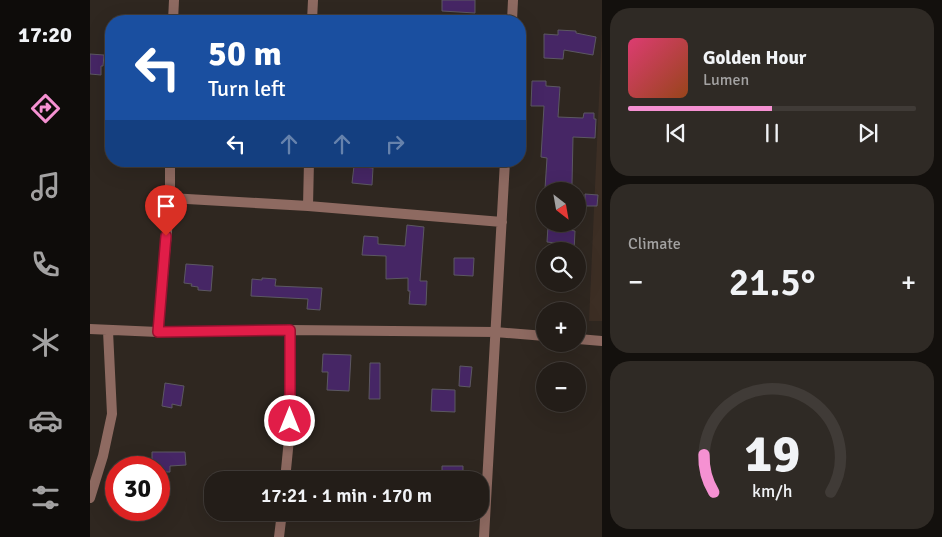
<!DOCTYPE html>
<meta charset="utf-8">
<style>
:root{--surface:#231d18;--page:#2f2a25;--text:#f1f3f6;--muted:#a3a2a2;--line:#403b37;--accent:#f591d2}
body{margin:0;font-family:Signika,sans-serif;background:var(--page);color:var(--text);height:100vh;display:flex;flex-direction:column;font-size:19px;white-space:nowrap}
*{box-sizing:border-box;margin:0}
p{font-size:16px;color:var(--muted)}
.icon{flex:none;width:28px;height:28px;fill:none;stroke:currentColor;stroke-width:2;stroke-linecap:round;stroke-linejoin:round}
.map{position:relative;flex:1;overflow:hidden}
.details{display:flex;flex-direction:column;gap:8px;padding:8px;background:#13100d;width:340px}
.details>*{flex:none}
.banner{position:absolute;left:15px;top:15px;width:421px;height:152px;border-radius:20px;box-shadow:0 5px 20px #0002,0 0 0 1px var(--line);background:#1a4fa0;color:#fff;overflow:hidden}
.needle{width:32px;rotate:149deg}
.buttons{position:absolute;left:446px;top:182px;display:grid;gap:10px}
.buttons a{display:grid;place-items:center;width:50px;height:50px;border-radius:50%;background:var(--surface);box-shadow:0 5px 20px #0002,0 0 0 1px var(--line);font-size:25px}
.speed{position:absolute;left:15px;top:456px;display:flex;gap:10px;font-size:25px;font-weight:700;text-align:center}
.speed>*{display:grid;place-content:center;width:65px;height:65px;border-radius:50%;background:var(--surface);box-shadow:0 5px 20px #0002,0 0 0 1px var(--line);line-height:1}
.speed .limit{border:8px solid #d22;background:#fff;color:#111}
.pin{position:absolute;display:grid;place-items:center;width:42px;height:42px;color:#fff;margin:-51px -21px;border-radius:50% 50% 50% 0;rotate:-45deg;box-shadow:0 0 5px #0007}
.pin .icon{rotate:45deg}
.me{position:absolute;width:55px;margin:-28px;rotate:0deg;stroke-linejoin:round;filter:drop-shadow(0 0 4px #0008)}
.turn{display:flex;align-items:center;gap:18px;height:105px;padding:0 20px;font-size:22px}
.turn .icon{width:65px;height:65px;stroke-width:2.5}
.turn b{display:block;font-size:35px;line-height:42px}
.lanes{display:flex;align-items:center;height:48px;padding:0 20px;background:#0003;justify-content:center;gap:25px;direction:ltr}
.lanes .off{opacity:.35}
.big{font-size:38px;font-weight:600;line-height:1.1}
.details .widget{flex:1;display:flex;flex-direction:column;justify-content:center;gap:8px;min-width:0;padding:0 18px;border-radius:20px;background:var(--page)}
.details .dial{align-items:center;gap:0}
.dial svg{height:130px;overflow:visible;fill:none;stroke:var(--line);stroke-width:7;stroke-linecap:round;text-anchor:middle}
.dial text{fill:var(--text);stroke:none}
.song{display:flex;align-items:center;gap:15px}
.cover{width:60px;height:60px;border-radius:8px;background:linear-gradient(135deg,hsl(340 70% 55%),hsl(20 70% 35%))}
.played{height:5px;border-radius:2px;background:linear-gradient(90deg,var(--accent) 50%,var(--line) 50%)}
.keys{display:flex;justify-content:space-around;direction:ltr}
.heat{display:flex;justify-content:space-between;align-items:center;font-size:28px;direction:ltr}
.trip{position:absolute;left:114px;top:471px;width:285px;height:50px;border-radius:20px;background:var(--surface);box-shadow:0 5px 20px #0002,0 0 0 1px var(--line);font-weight:600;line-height:50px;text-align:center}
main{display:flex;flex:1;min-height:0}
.tab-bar{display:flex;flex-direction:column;width:90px;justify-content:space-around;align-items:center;background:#0e0c0a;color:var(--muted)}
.tab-bar .icon{width:35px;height:35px}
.tab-bar .active{color:var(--accent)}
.tab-bar b{font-size:22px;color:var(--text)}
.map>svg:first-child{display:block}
.built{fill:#3c2e24}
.building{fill:#462665;stroke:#5c5862}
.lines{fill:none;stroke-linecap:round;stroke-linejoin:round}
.minor{stroke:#8e6a61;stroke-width:10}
.route-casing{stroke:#92132f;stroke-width:12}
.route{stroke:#e11d48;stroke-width:9}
</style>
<main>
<nav class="tab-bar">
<b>17:20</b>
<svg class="icon active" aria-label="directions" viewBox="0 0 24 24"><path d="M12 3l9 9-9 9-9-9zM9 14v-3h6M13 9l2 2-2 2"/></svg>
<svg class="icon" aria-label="music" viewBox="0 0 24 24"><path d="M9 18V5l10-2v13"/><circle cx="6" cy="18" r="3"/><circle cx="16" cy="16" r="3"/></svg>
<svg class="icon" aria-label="phone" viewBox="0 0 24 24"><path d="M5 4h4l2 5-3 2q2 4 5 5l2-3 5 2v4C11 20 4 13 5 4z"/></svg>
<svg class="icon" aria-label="climate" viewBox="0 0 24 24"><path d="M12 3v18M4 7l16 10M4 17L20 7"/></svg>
<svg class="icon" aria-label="car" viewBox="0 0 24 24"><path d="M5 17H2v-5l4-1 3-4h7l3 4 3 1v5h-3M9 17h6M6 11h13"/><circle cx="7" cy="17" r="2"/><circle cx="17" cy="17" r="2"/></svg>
<svg class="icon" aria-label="filters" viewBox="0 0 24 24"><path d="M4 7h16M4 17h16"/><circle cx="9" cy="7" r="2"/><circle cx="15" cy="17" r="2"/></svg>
</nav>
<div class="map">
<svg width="512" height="537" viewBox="0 0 512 537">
<rect width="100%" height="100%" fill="#2f2720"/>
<path class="built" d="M512,31V321H499Z"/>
<path class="building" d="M352,0H385V13L352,11Z
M468,30L486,31V33L506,37L503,55L474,50L473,59L454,58V34L468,35Z
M0,54L14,55L13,66H11V75L0,74Z
M442,81H456V86L470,87L468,117L493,118L494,113H504V119H506L505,138L483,137L482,184H475V189H455L457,158L451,157L454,106H441Z
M264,166L283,168L282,185L262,183Z
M495,194L508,195L507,206H495Z
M317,225L334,227L330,281H337L336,305L319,304L320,291H318V278L296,279V256L272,255L274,236L288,237V244L315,246Z
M458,226L480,227V230L485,231L484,251L465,249L466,243L457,242Z
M364,258H384L383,276L364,275Z
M96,264L123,266L121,291L108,290V287L101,286L102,284L94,283Z
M172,278L186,279L185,286L232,288L230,310L217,309L218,299L161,296L162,279L172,280Z
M233,354L261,355L259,391L237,390L238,372H232Z
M280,363H290V399H279Z
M370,366L382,367L380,387L369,386Z
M75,383L94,386L91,406L82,404V408L72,406Z
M342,389L365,390V412L341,411Z
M62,452H95L96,465L80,466V472H69V468H62Z
M352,466H373V480H352Z"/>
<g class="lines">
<path class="minor" d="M83,21L84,0
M222,21L223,0
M422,21L423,0
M80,198L218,206L412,222
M218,206L219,161
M0,329L68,332L200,330L405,332L455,336
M68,332L80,198V161
M488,339L512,341
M195,480L199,439L200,330
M0,498L13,456L22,414L18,331
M189,537L192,512
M394,537L415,161"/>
</g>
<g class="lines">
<g class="route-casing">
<path id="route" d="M76,236L68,332L200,330V421"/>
</g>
<use href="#route" class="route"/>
</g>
</svg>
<div class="buttons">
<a><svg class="needle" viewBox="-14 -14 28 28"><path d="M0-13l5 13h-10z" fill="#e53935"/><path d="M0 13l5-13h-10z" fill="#a3a2a2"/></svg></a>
<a><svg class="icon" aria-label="search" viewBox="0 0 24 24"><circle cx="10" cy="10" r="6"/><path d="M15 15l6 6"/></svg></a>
<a>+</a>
<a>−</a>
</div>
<div class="speed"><div class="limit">30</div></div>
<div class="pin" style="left:76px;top:236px;background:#d93025"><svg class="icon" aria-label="arrive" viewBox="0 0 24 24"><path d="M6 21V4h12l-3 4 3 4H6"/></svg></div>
<svg class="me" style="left:200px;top:421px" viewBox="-20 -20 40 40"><circle r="17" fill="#e11d48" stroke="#fff" stroke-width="3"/><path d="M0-11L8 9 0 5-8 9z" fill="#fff"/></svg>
<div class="trip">17:21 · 1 min · 170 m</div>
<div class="banner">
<div class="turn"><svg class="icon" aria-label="left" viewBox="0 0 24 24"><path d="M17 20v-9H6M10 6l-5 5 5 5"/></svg><div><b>50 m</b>Turn left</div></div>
<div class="lanes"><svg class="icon" aria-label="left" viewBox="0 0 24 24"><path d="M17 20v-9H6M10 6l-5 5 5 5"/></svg><svg class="icon off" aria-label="ahead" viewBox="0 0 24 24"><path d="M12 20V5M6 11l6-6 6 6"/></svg><svg class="icon off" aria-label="ahead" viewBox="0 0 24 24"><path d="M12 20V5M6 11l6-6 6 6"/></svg><svg class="icon off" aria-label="right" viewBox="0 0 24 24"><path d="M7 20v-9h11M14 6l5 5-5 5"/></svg></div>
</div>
</div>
<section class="details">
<div class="widget">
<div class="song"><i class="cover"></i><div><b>Golden Hour</b><p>Lumen</p></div></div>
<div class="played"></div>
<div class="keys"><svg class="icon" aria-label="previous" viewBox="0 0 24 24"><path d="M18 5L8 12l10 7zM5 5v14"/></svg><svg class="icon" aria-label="pause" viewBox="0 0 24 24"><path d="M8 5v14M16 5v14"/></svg><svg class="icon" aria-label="next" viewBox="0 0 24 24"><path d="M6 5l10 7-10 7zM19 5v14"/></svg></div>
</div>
<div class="widget"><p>Climate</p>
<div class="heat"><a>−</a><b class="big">21.5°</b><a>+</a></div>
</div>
<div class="widget dial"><svg viewBox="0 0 100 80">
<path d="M14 69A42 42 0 1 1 86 69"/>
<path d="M14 69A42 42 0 0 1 8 46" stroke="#f591d2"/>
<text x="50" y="56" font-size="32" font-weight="700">19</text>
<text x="50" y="72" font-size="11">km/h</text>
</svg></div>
</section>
</main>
